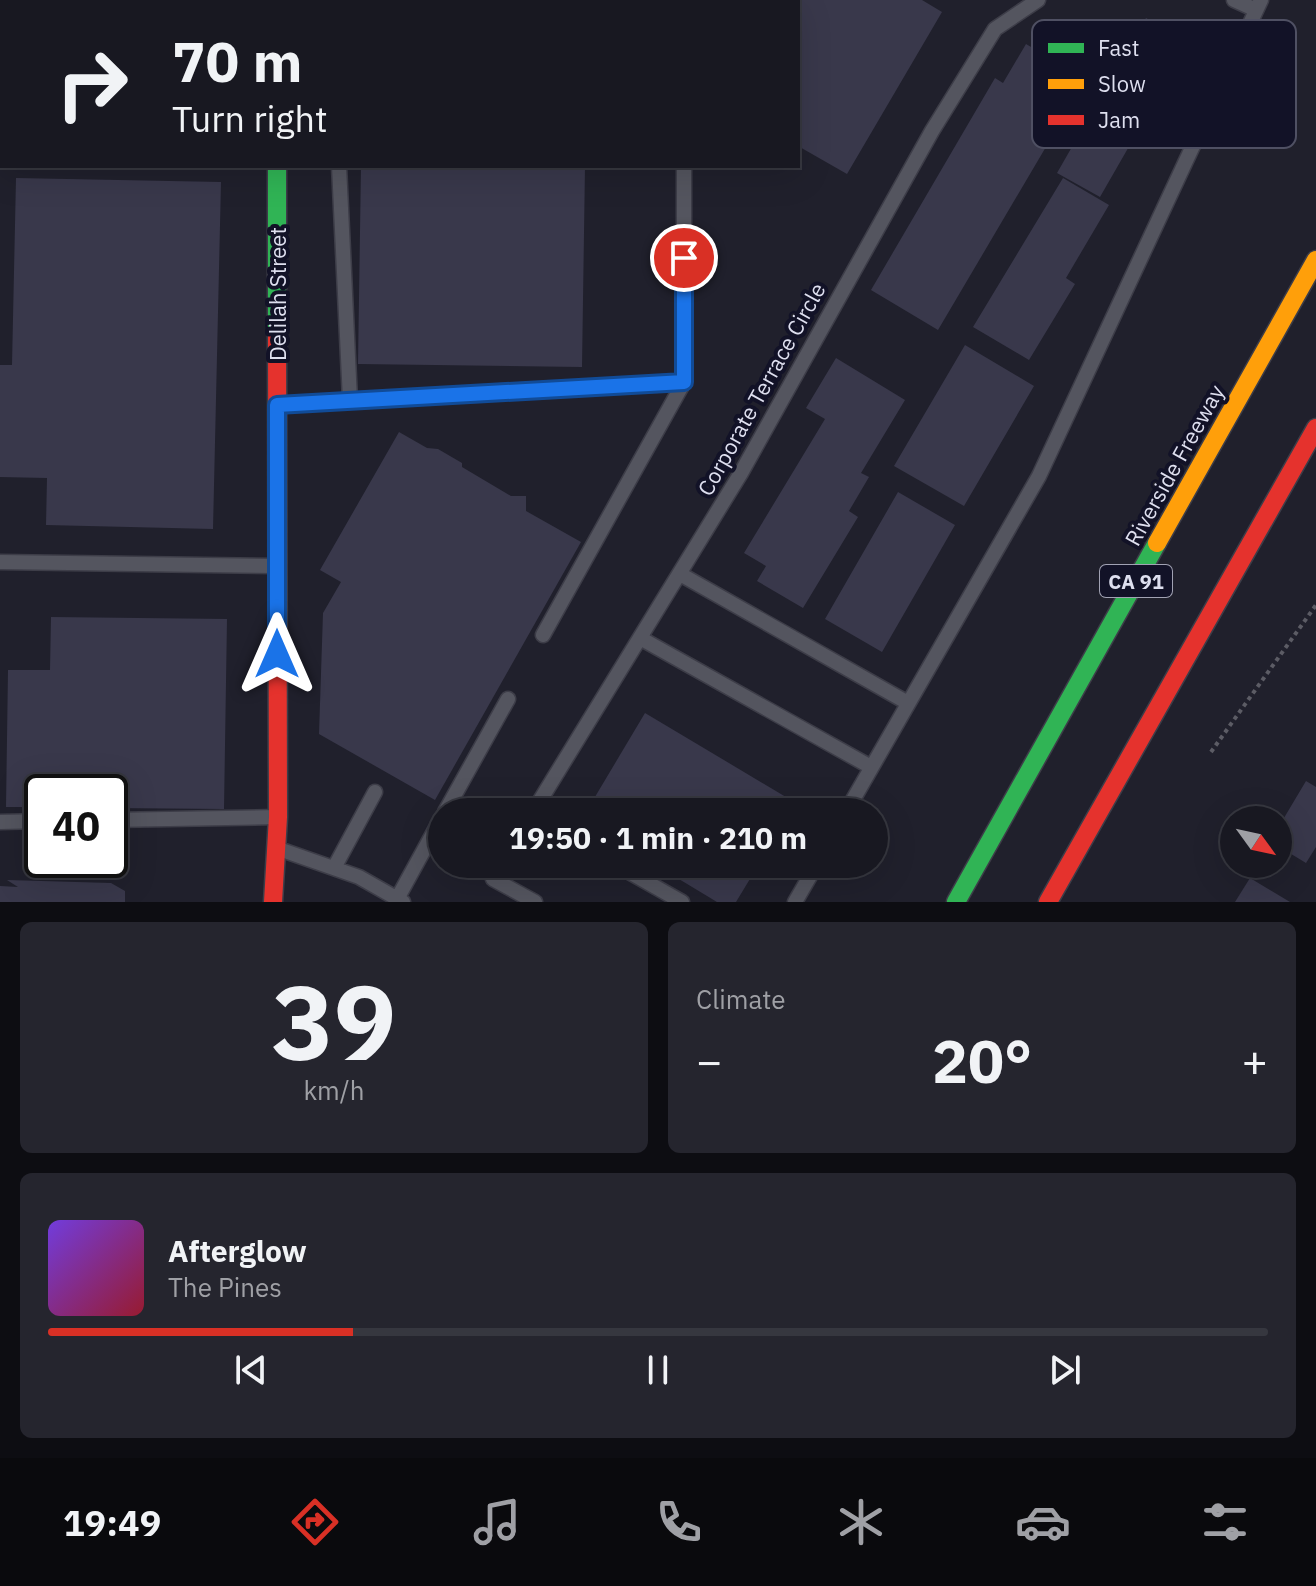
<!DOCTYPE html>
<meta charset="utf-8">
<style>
:root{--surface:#181821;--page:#25252e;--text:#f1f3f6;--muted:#9fa0a5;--line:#36373f;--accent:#d93025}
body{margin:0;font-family:"IBM Plex Sans",sans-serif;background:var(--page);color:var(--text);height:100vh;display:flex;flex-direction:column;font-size:30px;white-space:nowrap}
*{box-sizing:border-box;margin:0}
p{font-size:26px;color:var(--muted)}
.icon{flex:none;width:44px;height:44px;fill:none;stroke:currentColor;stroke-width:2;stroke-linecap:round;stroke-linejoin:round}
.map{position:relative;height:902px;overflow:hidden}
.sheet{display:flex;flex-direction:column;gap:20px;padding:20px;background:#0d0d12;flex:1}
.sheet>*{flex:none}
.banner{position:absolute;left:0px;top:0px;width:800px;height:168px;box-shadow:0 8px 32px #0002,0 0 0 2px var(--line);background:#181821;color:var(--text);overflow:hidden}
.needle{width:52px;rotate:123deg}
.controls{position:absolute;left:1220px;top:806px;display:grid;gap:16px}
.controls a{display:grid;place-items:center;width:72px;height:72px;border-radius:50%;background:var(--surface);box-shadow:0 8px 32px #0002,0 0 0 2px var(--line);font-size:40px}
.speed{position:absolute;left:24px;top:774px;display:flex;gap:16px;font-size:40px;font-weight:700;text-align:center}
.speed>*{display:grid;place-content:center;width:104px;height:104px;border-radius:50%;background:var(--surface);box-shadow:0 8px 32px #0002,0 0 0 2px var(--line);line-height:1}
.speed .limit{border:4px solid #111;border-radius:12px;background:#fff;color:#111}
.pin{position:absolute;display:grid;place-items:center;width:68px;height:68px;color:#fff;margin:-34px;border:4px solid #fff;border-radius:50%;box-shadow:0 2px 8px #0007}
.me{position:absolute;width:88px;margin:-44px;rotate:0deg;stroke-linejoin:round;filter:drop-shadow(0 0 6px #0008)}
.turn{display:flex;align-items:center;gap:28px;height:168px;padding:0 40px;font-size:36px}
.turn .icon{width:104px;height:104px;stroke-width:2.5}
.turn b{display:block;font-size:56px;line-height:68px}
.big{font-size:60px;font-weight:700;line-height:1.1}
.sheet .widget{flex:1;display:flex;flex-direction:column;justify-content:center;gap:12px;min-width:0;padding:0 28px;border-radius:12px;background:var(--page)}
.sheet .dial{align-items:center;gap:0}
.dial b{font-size:104px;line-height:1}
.song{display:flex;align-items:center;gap:24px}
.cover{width:96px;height:96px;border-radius:12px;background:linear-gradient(135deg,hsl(260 70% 55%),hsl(350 70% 35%))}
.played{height:8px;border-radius:4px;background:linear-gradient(90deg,var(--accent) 25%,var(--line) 25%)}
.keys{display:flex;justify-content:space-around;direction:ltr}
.heat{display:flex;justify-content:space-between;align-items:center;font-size:44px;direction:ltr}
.sheet .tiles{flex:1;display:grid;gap:20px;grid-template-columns:1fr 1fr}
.widget:last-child{grid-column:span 2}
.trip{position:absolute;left:428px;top:798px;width:460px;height:80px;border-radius:40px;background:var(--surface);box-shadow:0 8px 32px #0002,0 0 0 2px var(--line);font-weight:700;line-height:80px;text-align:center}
.tab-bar{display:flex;height:128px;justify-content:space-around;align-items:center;background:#0a0a0d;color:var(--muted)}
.tab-bar .icon{width:56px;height:56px}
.tab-bar .current{color:var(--accent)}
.tab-bar b{font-size:36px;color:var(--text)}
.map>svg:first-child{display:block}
.building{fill:#39384b}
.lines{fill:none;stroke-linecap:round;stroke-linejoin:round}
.lane-casing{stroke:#3d3d48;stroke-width:17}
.street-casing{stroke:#3d3d48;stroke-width:29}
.fast-casing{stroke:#3d3d48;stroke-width:21}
.slow-casing{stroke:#3d3d48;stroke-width:21}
.jam-casing{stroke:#3d3d48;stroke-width:21}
.path{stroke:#5c5c65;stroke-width:4;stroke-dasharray:4 4;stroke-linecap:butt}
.lane{stroke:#54555f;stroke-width:14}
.street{stroke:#54555f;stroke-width:26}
.fast{stroke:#30b455;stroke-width:18}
.slow{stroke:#ff9f0a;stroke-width:18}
.jam{stroke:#e5322d;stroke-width:18}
.route-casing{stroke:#114b97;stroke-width:20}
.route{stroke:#1a73e8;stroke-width:14}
.labels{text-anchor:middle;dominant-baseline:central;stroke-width:8;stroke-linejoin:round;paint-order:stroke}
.shield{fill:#121227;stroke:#a1a2b3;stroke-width:2}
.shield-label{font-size:20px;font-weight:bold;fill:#dedfef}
.street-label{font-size:22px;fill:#dedfef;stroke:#121227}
.key{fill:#121227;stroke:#4f5063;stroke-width:2}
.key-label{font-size:22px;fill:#dedfef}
</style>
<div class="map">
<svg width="1316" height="902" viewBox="0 0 1316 902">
<rect width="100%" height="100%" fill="#20202c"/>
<path class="building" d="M798,0H922L942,12L847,174L798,146Z
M1146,18L1189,42L1100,197L1057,173Z
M1026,44L1086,79L938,330L871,290L995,78L1003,83Z
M361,166H585L582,367L358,364Z
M16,178L221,182L213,529L46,525L47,478L0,477V365H12Z
M1063,178L1109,205L1066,278L1075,284L1029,360L973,327Z
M965,345L1034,386L964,506L894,466Z
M836,358L905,400L861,473L869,477L849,511L858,517L803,608L757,581L766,566L744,553L825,419L806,408Z
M399,432L427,448L438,449L462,463V467L511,496H526V511L581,542L435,800L319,734L323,613L341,582L320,570Z
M898,492L955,525L882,652L825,619Z
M51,617L227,619L224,809L110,808V792H42V807H6L8,670H50Z
M645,713L796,803L790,812H586Z
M1306,781L1316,787V847L1306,863L1278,846V828Z
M654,864H759L736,902H717Z
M1250,878L1290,902H1235Z
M7,880L111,883L125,891V902H0V886L18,887Z"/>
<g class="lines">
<g class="lane-casing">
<path id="lane" d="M24,0V2
M181,0V2
M334,0V2
M683,0V2
M1234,0L1256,10
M0,57H2
M0,134H2
M339,166L350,400
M280,405L684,382V166
M0,562L276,566
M680,574L908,703
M543,635L684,382
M640,638L871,767
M445,812L508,699
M533,812L741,473L932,131L995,29L1038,0
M846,812L1039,476L1261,0
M110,820L278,817
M0,822L42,821
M279,849L359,877L403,902
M502,864L493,879L535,902
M615,864L682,902
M334,868L375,792
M397,899L442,817
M795,902L817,864"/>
</g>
<g class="street-casing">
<path id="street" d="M277,0V2"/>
</g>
<g class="fast-casing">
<path id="fast" d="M277,166V334
M956,902L1157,543"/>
</g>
<g class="slow-casing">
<path id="slow" d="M1157,543L1316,260"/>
</g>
<g class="jam-casing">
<path id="jam" d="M273,902L278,817L277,334
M1048,902L1316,428"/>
</g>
<path class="path" d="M1211,752L1316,605"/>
<use href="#lane" class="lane"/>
<use href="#street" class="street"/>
<use href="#fast" class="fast"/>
<use href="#slow" class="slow"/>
<use href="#jam" class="jam"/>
</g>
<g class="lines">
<g class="route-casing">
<path id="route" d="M277,654V405L684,382V258"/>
</g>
<use href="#route" class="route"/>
</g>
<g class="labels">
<rect class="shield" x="1100" y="565" width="72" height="32" rx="6"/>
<g class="shield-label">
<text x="1136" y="581">CA 91</text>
</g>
<g class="street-label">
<text transform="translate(277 294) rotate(-90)">Delilah Street</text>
<text transform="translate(761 389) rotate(-61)">Corporate Terrace Circle</text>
<text transform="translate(1174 465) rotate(-61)">Riverside Freeway</text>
</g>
</g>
<rect x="1032" y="20" width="264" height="128" rx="12" class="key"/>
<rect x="1048" y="43" width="36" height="10" fill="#30b455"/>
<rect x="1048" y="79" width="36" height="10" fill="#ff9f0a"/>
<rect x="1048" y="115" width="36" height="10" fill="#e5322d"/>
<g class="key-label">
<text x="1098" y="56">Fast</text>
<text x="1098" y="92">Slow</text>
<text x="1098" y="128">Jam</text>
</g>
</svg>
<div class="controls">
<a><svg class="needle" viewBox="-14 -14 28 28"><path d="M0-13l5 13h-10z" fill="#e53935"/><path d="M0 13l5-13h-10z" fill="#9fa0a5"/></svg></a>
</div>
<div class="speed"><div class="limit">40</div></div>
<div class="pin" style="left:684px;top:258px;background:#d93025"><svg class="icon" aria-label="arrive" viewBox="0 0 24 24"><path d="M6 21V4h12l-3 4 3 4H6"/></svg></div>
<svg class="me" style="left:277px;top:654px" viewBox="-20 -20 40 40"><path d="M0-17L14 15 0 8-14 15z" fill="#1a73e8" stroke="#fff" stroke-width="4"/></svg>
<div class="trip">19:50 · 1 min · 210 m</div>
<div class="banner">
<div class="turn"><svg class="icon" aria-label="right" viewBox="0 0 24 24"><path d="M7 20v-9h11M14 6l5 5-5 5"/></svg><div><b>70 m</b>Turn right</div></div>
</div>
</div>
<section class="sheet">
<div class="tiles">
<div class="widget dial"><b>39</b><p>km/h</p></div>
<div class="widget"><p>Climate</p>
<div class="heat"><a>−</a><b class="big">20°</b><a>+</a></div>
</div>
<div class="widget">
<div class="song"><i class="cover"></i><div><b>Afterglow</b><p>The Pines</p></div></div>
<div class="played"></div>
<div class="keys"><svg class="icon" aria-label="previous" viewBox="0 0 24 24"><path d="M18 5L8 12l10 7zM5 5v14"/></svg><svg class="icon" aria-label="pause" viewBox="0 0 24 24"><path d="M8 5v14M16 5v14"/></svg><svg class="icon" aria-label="next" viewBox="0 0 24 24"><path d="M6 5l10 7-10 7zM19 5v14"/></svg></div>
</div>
</div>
</section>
<nav class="tab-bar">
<b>19:49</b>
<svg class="icon current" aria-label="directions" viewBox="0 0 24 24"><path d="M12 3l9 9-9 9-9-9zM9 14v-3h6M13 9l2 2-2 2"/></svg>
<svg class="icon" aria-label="music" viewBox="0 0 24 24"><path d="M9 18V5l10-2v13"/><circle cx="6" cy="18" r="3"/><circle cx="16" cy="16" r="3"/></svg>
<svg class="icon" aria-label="phone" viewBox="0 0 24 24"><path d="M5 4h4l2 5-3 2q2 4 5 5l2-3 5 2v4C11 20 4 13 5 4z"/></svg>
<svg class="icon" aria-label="climate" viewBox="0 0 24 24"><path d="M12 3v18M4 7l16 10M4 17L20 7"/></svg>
<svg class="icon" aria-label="car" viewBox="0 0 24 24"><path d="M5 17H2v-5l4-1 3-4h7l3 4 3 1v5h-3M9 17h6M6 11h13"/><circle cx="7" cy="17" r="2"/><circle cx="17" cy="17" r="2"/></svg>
<svg class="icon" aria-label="filters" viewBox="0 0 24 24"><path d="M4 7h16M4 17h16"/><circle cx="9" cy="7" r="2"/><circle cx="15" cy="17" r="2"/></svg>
</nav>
